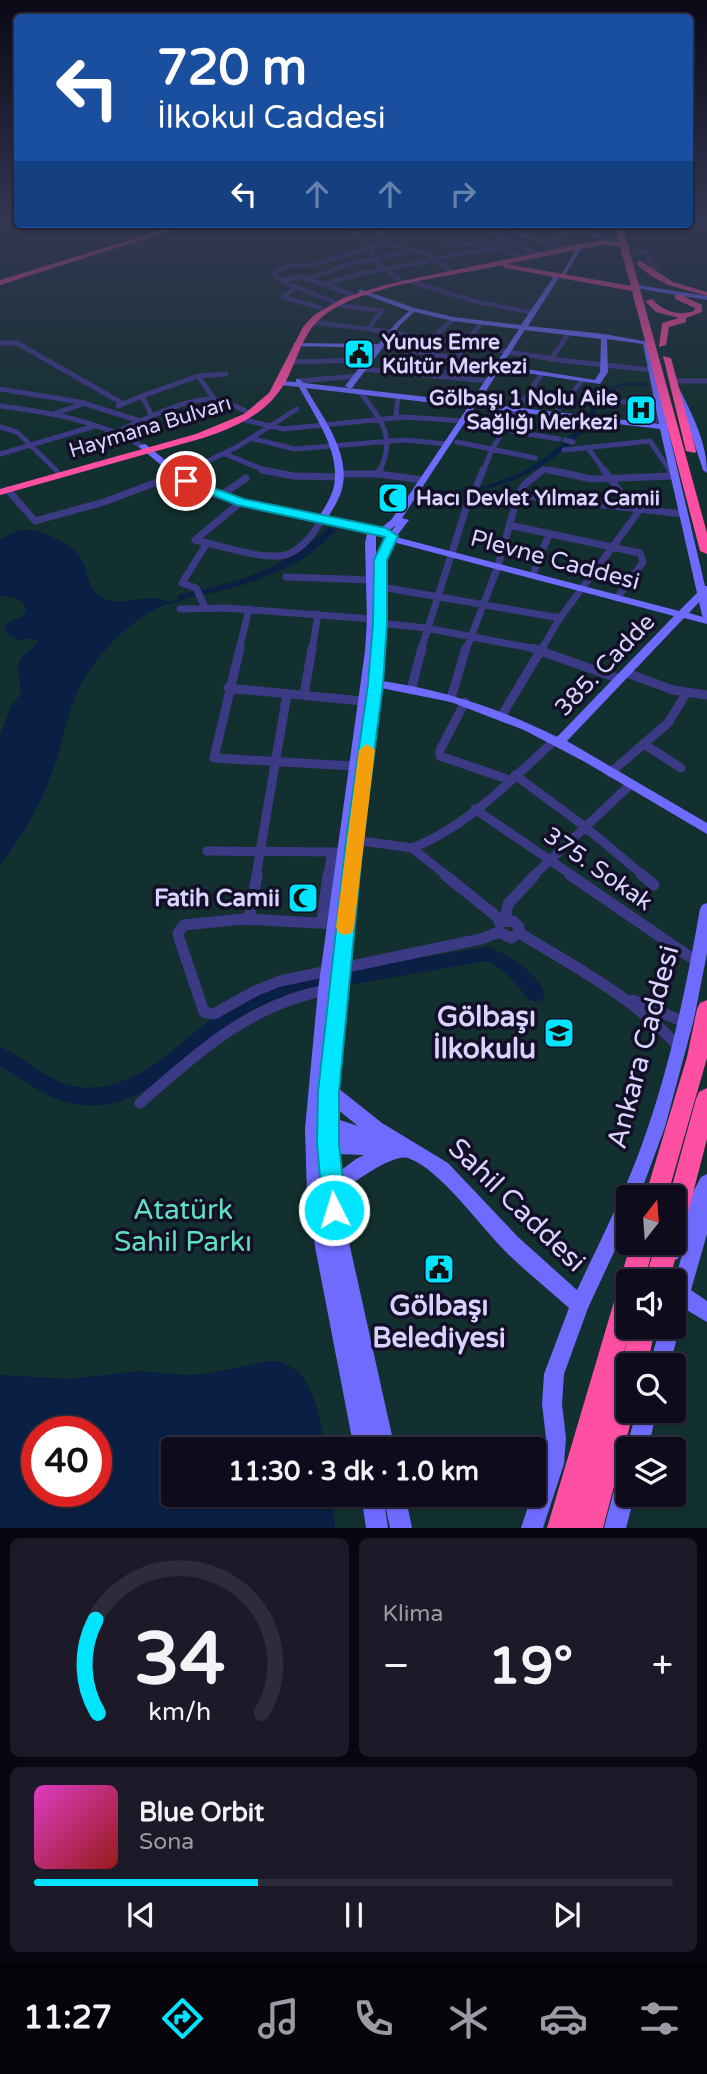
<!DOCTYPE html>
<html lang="tr">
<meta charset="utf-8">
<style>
:root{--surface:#0e0b1c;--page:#1c1929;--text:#f1f3f6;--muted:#9b9ba3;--line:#2e2b3b;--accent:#00e5ff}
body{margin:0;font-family:"Varela Round",sans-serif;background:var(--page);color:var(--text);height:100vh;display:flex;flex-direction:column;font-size:26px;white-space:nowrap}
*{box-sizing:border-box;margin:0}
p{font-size:23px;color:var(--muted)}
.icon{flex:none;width:38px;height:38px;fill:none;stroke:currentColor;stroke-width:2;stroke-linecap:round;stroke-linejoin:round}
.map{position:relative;height:1528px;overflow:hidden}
.drawer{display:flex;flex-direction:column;gap:10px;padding:10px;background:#08060f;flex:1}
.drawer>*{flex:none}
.hud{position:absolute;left:14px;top:14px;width:679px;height:214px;border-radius:7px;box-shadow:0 2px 5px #0004,0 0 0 2px var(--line);background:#1a4fa0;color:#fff;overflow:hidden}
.needle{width:46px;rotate:17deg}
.tools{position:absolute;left:616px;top:1185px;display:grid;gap:14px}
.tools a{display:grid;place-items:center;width:70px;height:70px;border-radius:7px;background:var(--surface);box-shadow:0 2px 5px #0004,0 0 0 2px var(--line);font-size:35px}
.speed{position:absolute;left:21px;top:1416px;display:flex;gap:14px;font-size:35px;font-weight:700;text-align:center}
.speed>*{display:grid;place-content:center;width:91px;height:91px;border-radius:50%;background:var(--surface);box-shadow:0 2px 5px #0004,0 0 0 2px var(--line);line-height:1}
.speed .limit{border:10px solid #d22;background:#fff;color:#111}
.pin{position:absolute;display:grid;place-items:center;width:60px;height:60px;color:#fff;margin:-30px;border:4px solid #fff;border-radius:50%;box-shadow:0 2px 7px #0007}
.me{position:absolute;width:77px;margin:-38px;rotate:355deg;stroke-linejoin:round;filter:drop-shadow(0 0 5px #0008)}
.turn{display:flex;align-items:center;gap:24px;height:147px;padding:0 28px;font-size:32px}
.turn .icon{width:91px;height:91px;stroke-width:2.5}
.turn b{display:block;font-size:49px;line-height:60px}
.lanes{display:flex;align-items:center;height:66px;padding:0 28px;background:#0003;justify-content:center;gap:35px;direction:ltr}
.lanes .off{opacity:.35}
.big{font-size:52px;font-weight:800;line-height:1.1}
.drawer .widget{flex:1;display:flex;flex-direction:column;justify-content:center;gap:10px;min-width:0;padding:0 24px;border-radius:10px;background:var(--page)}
.drawer .dial{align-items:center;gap:0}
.dial svg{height:182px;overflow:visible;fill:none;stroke:var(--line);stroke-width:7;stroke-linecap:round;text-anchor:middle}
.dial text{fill:var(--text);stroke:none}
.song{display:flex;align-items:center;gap:21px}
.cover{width:84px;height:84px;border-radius:10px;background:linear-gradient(135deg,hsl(310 70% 55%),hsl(0 70% 35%))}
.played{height:7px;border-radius:4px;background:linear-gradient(90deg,var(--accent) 35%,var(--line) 35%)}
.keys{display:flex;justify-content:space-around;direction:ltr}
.heat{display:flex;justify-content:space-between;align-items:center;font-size:38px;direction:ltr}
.drawer .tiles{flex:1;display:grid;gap:10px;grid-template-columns:1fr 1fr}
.widget:last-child{grid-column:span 2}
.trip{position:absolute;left:161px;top:1437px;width:385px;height:70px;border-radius:7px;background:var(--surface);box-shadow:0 2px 5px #0004,0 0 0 2px var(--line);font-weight:800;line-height:70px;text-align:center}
.tabs{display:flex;height:112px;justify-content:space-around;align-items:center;background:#06040b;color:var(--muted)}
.tabs .icon{width:49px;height:49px}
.tabs .on{color:var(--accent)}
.tabs b{font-size:32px;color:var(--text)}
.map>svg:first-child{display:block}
.green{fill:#12302f;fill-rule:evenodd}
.water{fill:#0a1f44;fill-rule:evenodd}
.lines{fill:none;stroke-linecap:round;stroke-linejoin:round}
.stream{stroke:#0a1f44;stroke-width:2}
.river{fill:#0a1f44;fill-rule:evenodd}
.street-far4{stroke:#3d3a85;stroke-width:4.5}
.street-far3{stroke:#3d3a85;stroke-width:5}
.street-far2{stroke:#3d3a85;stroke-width:7}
.street-far1{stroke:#3d3a85;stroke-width:9}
.street{stroke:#3d3a85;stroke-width:11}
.secondary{fill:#6f6bff;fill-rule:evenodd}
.highway{fill:#ff4fa3;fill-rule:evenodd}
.route{fill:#00e5ff;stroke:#0095a6;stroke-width:2}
.slow{fill:#f59e0b}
.labels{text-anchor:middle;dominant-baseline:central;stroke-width:7;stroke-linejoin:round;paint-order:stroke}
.far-poi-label{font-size:21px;font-weight:bold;fill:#d9d4ff;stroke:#130f26;text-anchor:start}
.far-street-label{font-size:21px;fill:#d9d4ff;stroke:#130f26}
.street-label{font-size:24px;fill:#d9d4ff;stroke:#130f26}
.poi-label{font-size:24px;font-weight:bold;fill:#d9d4ff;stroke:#130f26;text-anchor:end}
.near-poi-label{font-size:28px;font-weight:bold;fill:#d9d4ff;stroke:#130f26;text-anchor:end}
.near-street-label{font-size:28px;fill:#d9d4ff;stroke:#130f26}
.near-park-label{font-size:28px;fill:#5fe0c0;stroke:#130f26}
</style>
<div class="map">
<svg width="707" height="1528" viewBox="0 0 707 1528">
<rect width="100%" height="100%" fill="#130f26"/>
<path class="green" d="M0,220H17L18,224H690V220H707V1528H0ZM628,1197H674V1242H628ZM628,1281H674V1326H628ZM628,1365H674V1410H628ZM37,1432H96V1491H37ZM173,1449H534V1494H173ZM628,1449H674V1494H628Z"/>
<path class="water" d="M624,383H648V386C638,386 624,383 616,389C602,397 593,419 582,431C547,474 486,497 433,493L434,490C484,496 543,468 575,431C591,413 598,389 624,383Z
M329,527L337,530C325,541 313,553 299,561C263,583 220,591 179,600L178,595C240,582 281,571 329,527Z
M32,530C44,532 71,544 79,555C91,571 84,590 106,599C125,608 153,590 169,603C133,615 90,660 76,695C67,718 62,743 54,767C42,803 23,835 0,865V736L11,706L21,694C21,683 15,667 21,658C27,650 34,649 38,640C23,636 13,647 5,628L7,623L23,616L26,610C24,597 11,597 0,596V539L20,530Z
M269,1361C314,1362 319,1415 325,1449H173V1494L333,1495L335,1528H0V1375L70,1379L139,1371L187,1375L211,1373ZM37,1432H96V1491H37Z"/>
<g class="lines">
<path class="stream" d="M169,603L183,599"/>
<path class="river" d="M487,947C511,955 534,970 545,994L542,1000L536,1002L530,1000L503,970L487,961L354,984L348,981L345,976L348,971L354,968Z
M317,973L323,976L326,981L323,986C293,998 272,997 243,1016C190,1051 137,1123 66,1102C42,1095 21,1079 0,1066V1047C23,1056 42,1076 65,1084C133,1104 182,1036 232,1004C257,987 287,978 317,973Z"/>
<path class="street-far4" d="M548,224L572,231
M574,229L605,239
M377,231L389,245
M512,231L559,249
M352,232L370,248
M496,235L537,253
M543,241L561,237L580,224
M446,246L489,242L520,257
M636,251L646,252L655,269L652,274
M434,258L501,248
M309,279L348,264L409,252
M281,281L273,273L289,265H311L370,248
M401,281L374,260L370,248L389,245L430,254L434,260L452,271
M412,282L474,301L534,313
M325,284L363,273L434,260
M297,287L283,297L321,308
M334,302L281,281L299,276L351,294
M337,305L382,311L369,328
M311,322L385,331
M440,331L453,319
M475,331L481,323"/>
<path class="street-far3" d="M373,330L566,361L652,370
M433,338L442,330
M0,343H17L122,403
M381,344L499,367
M551,359L569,333
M290,362L368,360
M362,369L489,381
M399,373L414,351
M198,376L226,374
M444,377L476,330
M299,381L357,376
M673,381H707
M0,389L80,402L140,421
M360,392C381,420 397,437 379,472
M651,399L655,422
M614,402H653
M0,406C49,412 99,421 142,446
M118,406L142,396
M519,407L541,375
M557,411L581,382
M56,413L85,403
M152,416L142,396L198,376L214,399
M396,417L398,396
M241,419L283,429L405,417L463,421
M0,427L17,432L57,471
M504,430L559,439
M113,433C141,422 190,394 219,400C228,402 237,407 245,411
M254,439L295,449L404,440L448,444
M565,440L573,442
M457,442L535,458
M588,448L605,472
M564,450L650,441L671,472
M0,454L95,426
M225,454L269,472
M185,472L237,447L297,409
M483,472L492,449L517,410
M540,472L544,469L557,472"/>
<path class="street-far2" d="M262,470L294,476L339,477
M549,470L592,479L674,476
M604,470L632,508
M670,470L674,476
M339,474H378L423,480
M378,474L380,470
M477,485L483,470
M8,490L35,521L104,502L189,470
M220,496L246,478
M509,525L640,553L643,562L617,598
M195,540C219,545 266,562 288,554C304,548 315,531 323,518
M195,540L241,502
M533,575L549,534
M286,577L371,580
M376,586L560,618
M205,607L196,588L182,583L207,543
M180,609L226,608L372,619
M380,623L426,628L541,650
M239,650L249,609
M312,650L318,614
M421,650L468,502L472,499L518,495L683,514
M466,650L498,566L518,495L525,484L543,470
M541,650L560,618L639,511"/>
<path class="street-far1" d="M240,648L214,758L353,766
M532,648L620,679
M627,673L673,690L707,695
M228,688L362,701
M411,690L422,648
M304,695L312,648
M451,698L466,648
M465,702L440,750V756L510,780
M502,715L542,648
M644,744L681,768
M610,773L668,723L687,692
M515,775L584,826L644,876
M475,809L573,876
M354,840L412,848L447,876
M412,848C467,827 512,779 555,740
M207,851L335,852
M256,876L287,694
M328,876L331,855L337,858L334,876
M533,876L630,785"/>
<path class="street" d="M328,875L322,921H328L335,875
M445,875L501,920
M570,875L699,963
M642,875L654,885
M505,919L508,904L535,875
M249,920L257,875
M499,922L513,921L519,927V933
M335,924L243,919L184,925L178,933L179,938L204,1012L214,1014L255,991L280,981L481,939L499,932
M499,932L511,938L519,933
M519,933C576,967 634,998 679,1047
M633,1000L686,1023
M140,1103C198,1053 248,1005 326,990"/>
<path class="secondary" d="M578,243L583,246L565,275H561L577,247L575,245Z
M554,273L558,279L528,326L604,334L649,342L667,425L670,427L668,429L705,586H707V624L684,618L567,741L707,823V834L585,762L524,730L451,702L381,688L361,840L338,1088L382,1123L448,1163L518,1237L577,1290C597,1248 618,1206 635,1163C667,1081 685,995 700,909L702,905L707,903V953L694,1019L665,1127L639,1197H628V1222L588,1308L564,1374L562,1404L566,1438L564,1464L543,1528H521L542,1464L546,1438L542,1404L544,1374L569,1308C548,1289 525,1271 505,1251C481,1227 439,1168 408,1158C393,1154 355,1181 343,1191L349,1242L395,1449H354L316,1252L307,1195L305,1129L318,990L365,651L367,619L365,543L367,534L370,532L217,498L183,483L138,446L145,444L189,479L223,494L320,515C325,507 330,499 333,490C343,454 315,417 299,387L279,385V381L296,382V379H299L304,383L471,402L519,329L453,321L414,312L400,325L352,388H349L345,386L375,348L296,346L293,344L294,343L379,344L396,323L409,311L358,292L360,289L415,308L453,317L521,325L552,279L551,275ZM525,330L601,339L600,372L595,380L502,365ZM607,339L643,344L659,424L478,403L500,369L600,384L608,372ZM306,388L468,407L409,495L391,520L381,528L328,517C333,509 338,501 341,492C353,456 323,418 306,388ZM475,407L660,429L697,593L679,611L396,537L409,520L402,518ZM396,525C383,542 376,556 376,577V536L386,533ZM393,542L674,616L557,737C501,709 444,690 382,681L386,560ZM699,602L702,615L703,617L689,613ZM337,1109L358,1126L337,1119ZM338,1154L364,1155L356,1159L340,1171Z
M631,284L707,296V300L629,287Z
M672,386L679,388C692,414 707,442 707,473L703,470L686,418L671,388Z
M707,1174V1234L691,1290L707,1301V1322L685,1309L681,1321L678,1322L680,1326L670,1365H650L660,1326H674V1283L686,1241L678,1259L671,1261L664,1259L662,1252L666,1242H674V1228L701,1177Z
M637,1410H657L648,1449H628V1453L626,1449Z
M628,1468V1494H635L626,1528H604L617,1479L620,1471Z
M361,1494H383L388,1528H366Z
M383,1494H405L412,1528H390Z"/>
<path class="highway" d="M182,224H192L0,285V280Z
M615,224H621L628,245L707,533V554L700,551L632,291L505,268L502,265C450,277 363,284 322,317C306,330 300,350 292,368C276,409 243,425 203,438L0,495V489L196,434L244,414L269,393L303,327L314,315L343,298L388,284L580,244L606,240L619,242ZM606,244L620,247L631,286L507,264Z
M639,260L673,282L707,292V296L668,285L651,276L636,264Z
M675,295H681L702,305V312L686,318V322L669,327L666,345L659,347L662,323L679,318L656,312L645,301L652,299C664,312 678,316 694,311L695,308L675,299Z
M663,356L671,358L696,451L695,453L686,451Z
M707,1000V1058L667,1197H645L687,1057L697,1009L700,1003Z
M707,1088V1139L686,1220L682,1228L674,1232V1197H669L696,1099L699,1092Z
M674,1233L680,1242L669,1281H645L656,1242H674Z
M631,1242H655L644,1281H628V1326H656L647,1365H628V1410H634L603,1528H547L616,1295L622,1285L620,1281ZM629,1334L621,1365L625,1373L619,1376L615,1384Z"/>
</g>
<linearGradient id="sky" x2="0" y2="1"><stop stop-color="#0a0815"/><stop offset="0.51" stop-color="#333752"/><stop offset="1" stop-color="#333752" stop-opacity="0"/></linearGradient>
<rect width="707" height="434" fill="url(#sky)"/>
<path class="route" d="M186,478L244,499L386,528L398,536L387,560V623L383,684L363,840L339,1092V1144L346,1210L343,1218L334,1221L326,1218L323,1210L317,1144L318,1092L346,840L368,684L373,623L374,560L385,537L237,505L182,483L181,481Z"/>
<path class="slow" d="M367,744L375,750L354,927L352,933L345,935L339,933L336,927L359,750Z"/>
<defs>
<g id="civic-square" transform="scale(1.575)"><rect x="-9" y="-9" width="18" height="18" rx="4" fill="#00e5ff" stroke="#130f26"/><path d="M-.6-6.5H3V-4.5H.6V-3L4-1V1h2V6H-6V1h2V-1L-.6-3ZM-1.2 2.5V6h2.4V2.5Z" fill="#111"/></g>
<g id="hospital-square" transform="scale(1.575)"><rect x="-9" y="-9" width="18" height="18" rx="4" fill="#00e5ff" stroke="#130f26"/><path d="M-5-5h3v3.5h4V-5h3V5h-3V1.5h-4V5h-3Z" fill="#111"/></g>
<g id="mosque-square" transform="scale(1.575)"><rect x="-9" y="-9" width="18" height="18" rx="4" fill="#00e5ff" stroke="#130f26"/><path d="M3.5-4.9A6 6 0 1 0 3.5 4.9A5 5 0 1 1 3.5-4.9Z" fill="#111"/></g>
<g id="school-square" transform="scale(1.575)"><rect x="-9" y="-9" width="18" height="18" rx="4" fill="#00e5ff" stroke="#130f26"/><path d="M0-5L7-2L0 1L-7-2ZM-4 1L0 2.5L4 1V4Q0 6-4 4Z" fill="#111"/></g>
</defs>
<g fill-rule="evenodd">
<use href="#civic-square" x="359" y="354"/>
<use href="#hospital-square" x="641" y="410"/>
<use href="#mosque-square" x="393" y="498"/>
<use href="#mosque-square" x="303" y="898"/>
<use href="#school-square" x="559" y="1033"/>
<use href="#civic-square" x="439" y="1269"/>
</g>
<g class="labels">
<g class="far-poi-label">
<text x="382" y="342">Yunus Emre<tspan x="382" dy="24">Kültür Merkezi</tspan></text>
<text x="618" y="398" text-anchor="end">Gölbaşı 1 Nolu Aile<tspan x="618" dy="24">Sağlığı Merkezi</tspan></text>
<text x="416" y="498">Hacı Devlet Yılmaz Camii</text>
</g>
<g class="far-street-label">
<text transform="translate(150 427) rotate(-17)">Haymana Bulvarı</text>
</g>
<g class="street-label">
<text transform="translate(555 560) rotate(15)">Plevne Caddesi</text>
<text transform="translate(605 665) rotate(-46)">385. Cadde</text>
<text transform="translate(598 869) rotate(35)">375. Sokak</text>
</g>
<g class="poi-label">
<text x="280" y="898">Fatih Camii</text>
</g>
<g class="near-poi-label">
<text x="536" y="1017">Gölbaşı<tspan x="536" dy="32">İlkokulu</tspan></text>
<text x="439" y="1306" text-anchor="middle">Gölbaşı<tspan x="439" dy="32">Belediyesi</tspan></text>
</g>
<g class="near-street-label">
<text transform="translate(643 1047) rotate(-75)">Ankara Caddesi</text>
<text transform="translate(517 1205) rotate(44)">Sahil Caddesi</text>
</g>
<g class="near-park-label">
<text x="183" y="1210">Atatürk<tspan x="183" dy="32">Sahil Parkı</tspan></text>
</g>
</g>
</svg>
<div class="tools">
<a><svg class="needle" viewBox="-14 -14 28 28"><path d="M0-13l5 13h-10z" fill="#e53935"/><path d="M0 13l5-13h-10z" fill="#9b9ba3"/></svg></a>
<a><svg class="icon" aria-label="sound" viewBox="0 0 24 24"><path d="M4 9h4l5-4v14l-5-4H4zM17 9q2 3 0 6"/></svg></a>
<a><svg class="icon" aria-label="search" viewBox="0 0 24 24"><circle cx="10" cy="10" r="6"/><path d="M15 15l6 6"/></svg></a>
<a><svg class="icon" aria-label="layers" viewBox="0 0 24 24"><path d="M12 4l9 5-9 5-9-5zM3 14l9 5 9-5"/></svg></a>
</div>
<div class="speed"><div class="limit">40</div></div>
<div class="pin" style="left:186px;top:481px;background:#d93025"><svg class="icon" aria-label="arrive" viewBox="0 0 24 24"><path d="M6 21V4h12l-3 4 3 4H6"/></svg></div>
<svg class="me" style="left:334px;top:1210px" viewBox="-20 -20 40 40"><circle r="17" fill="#00e5ff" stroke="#fff" stroke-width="3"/><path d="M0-11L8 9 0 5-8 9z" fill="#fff"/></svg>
<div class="trip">11:30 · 3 dk · 1.0 km</div>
<div class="hud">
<div class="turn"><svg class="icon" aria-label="left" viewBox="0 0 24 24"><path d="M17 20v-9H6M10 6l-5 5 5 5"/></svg><div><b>720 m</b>İlkokul Caddesi</div></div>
<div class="lanes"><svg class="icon" aria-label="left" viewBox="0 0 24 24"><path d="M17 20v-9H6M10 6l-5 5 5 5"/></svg><svg class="icon off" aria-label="ahead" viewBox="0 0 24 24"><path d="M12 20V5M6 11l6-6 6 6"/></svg><svg class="icon off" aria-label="ahead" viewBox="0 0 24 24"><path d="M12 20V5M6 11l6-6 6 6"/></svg><svg class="icon off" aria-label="right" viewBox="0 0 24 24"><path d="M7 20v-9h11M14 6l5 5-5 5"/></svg></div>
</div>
</div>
<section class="drawer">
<div class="tiles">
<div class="widget dial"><svg viewBox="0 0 100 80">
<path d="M14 69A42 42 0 1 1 86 69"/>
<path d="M14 69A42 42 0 0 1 13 28" stroke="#00e5ff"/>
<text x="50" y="56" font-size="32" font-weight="700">34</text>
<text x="50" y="72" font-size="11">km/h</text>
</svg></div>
<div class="widget"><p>Klima</p>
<div class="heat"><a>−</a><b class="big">19°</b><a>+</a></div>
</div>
<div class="widget">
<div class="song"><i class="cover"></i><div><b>Blue Orbit</b><p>Sona</p></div></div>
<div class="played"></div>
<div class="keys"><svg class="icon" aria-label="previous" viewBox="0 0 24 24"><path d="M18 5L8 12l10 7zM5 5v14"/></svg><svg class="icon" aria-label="pause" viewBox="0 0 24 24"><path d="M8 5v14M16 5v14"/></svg><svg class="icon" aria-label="next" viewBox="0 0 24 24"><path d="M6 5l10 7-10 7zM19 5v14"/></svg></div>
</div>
</div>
</section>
<nav class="tabs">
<b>11:27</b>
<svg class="icon on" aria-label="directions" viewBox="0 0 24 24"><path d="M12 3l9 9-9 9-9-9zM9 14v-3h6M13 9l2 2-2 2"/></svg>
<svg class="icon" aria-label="music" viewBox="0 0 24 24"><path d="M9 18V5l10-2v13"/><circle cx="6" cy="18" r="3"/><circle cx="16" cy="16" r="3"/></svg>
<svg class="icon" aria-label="phone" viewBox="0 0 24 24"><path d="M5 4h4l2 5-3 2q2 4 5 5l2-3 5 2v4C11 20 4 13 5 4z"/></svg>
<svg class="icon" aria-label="climate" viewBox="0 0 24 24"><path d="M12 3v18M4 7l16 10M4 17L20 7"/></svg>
<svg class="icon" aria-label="car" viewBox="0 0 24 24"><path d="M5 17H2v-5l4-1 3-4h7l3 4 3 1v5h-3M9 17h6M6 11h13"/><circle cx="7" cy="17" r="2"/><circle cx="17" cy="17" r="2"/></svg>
<svg class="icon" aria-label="filters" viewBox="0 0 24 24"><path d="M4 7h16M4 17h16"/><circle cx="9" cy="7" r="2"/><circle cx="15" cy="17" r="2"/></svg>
</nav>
